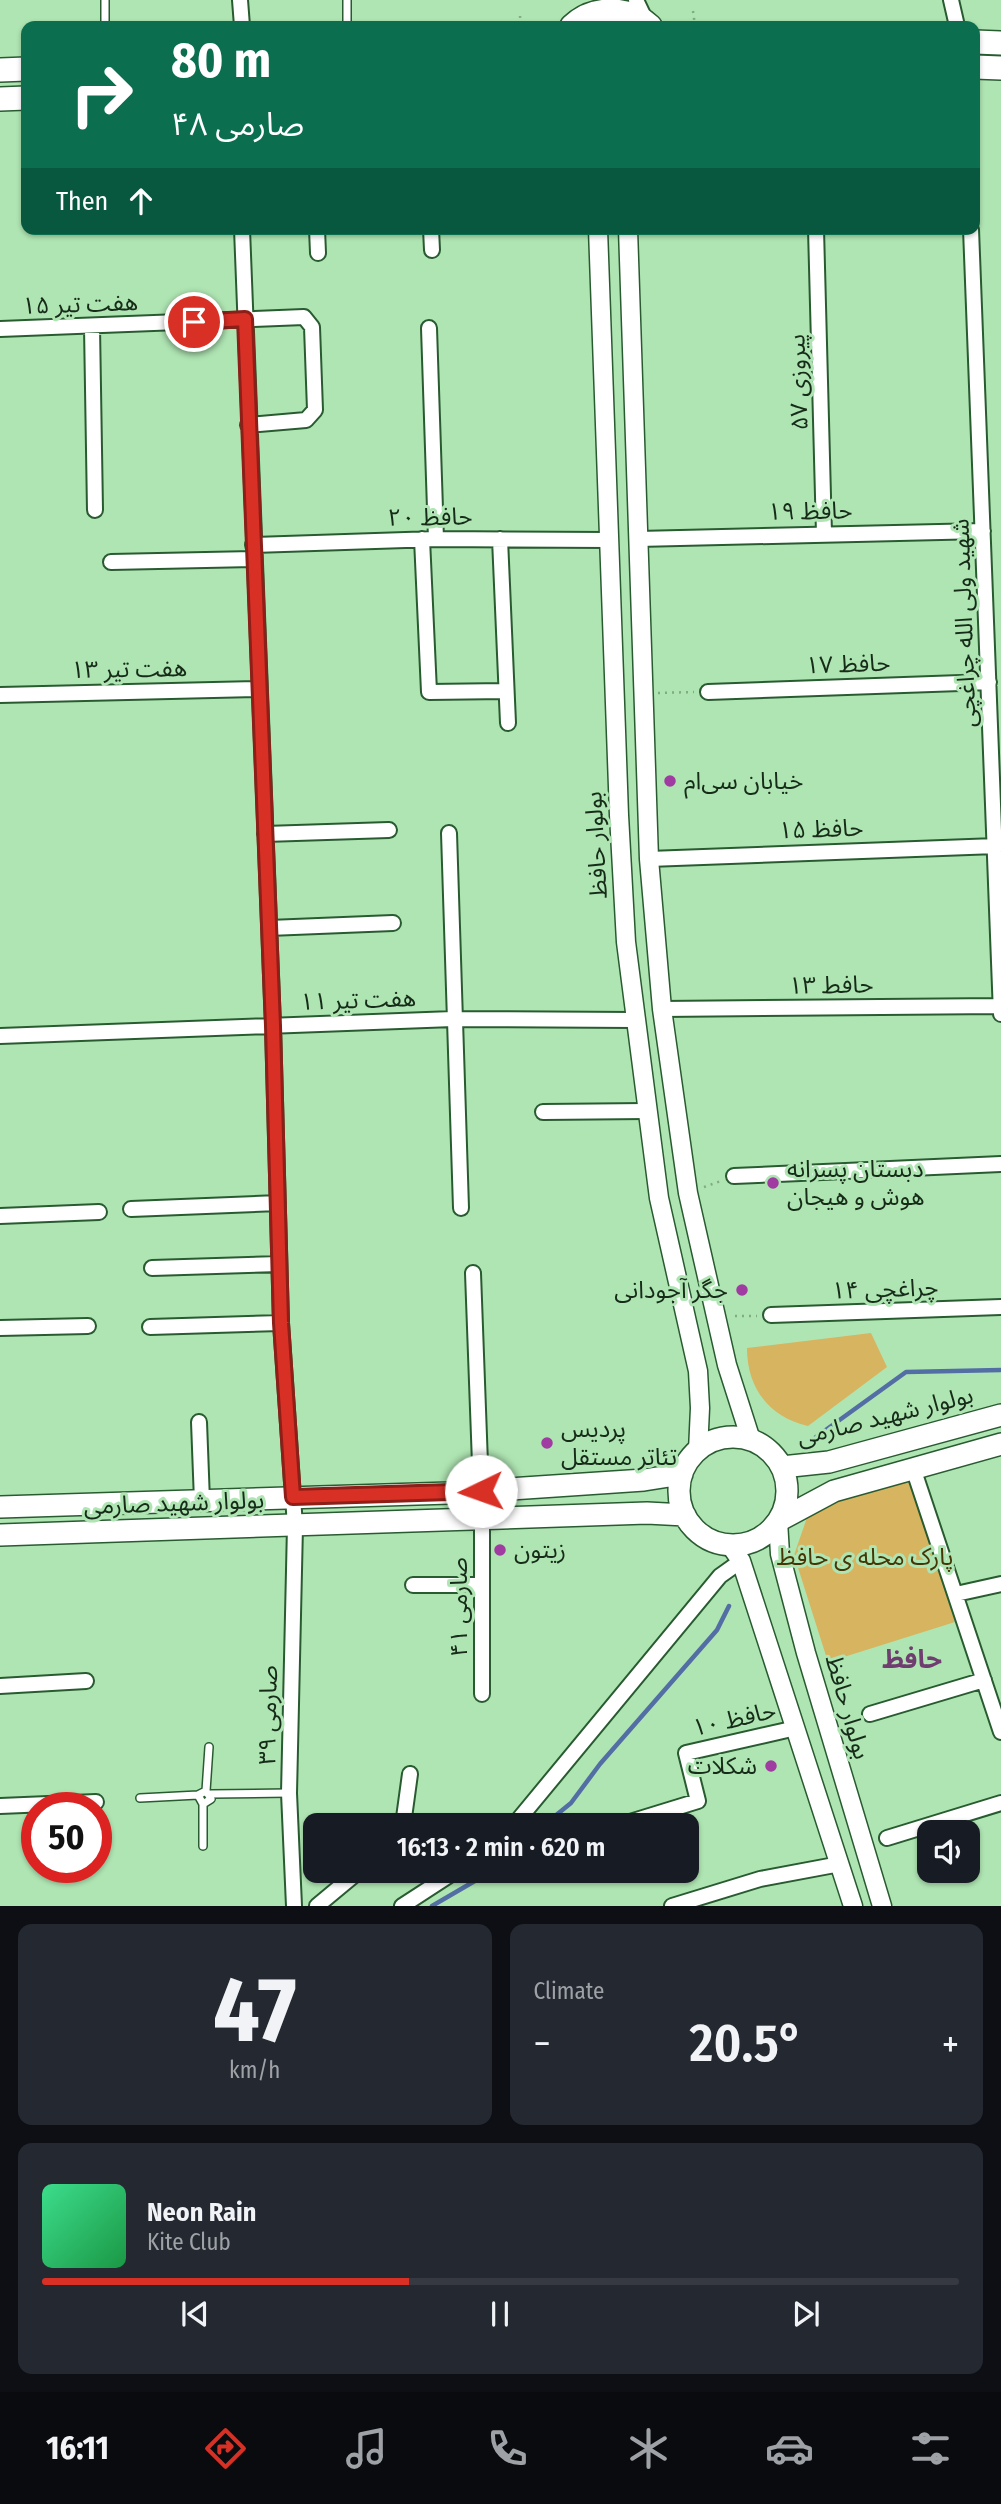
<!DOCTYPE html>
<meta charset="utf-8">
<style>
:root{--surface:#171b24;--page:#242831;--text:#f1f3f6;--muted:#9ea1a6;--line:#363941;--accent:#d93025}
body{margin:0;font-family:"Fira Sans Condensed","Noto Sans Arabic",sans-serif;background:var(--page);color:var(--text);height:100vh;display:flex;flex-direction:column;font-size:26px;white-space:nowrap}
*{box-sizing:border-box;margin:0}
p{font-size:23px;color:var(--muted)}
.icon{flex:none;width:38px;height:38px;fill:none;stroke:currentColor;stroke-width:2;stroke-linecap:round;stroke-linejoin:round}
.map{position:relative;height:1906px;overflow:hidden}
.side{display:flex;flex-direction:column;gap:18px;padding:18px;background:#0d0f14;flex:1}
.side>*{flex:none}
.hud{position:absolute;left:21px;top:21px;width:959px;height:214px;border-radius:14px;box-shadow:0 2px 5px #0004;background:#0b6e4f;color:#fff;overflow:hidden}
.tools{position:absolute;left:917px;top:1820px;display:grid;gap:14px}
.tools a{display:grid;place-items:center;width:63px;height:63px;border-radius:14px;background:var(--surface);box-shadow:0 2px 5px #0004;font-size:35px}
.speed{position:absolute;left:21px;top:1792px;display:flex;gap:14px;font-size:35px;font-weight:700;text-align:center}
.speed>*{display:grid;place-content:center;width:91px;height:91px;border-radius:50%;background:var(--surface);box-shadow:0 2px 5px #0004;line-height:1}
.speed .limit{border:10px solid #d22;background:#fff;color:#111}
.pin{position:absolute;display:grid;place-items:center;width:60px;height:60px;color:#fff;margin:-30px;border:4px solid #fff;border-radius:50%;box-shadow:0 2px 7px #0007}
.me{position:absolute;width:77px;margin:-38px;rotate:267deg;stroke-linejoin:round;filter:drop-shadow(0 0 5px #0008)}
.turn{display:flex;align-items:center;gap:24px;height:147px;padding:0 35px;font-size:32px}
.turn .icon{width:91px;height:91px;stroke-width:2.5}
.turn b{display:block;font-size:49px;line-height:60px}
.then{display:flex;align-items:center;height:66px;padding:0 35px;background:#0003;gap:14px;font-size:26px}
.big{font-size:52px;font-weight:600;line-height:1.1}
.side .tile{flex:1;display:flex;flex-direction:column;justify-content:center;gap:10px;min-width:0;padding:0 24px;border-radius:14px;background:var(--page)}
.side .dial{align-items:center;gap:0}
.dial b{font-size:91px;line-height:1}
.song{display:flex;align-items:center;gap:21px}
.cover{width:84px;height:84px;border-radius:10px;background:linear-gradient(135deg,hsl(150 70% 55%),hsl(140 70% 35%))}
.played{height:7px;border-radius:4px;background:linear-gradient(90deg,var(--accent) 40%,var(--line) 40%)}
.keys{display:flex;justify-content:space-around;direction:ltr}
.heat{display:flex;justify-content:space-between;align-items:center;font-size:38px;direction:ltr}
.side .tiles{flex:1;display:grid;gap:18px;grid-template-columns:1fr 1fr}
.tile:last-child{grid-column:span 2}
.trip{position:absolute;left:303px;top:1813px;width:396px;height:70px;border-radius:14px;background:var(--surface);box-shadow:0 2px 5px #0004;font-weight:600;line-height:70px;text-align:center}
.menu{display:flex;height:112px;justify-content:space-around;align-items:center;background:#090b0e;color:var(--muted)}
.menu .icon{width:49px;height:49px}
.menu .current{color:var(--accent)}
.menu b{font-size:32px;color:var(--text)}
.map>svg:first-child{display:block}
.green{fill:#d7b460}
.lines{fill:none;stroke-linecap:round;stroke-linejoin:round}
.stream{stroke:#526ea4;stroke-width:4.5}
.service-casing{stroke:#295b31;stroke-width:10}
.minor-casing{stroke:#295b31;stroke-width:18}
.tertiary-casing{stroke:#295b31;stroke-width:21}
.secondary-casing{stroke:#295b31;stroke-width:24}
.primary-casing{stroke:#295b31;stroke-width:26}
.path{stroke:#80ab83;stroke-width:2.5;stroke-dasharray:2 5;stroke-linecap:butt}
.service{stroke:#fff;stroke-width:7}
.minor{stroke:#fff;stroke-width:14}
.tertiary{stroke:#fff;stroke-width:18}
.secondary{stroke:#fff;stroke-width:21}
.primary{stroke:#fff;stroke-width:23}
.route-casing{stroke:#8d1f18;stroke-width:18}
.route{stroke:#d93025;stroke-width:12}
.poi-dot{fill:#9f3ba1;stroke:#afe5b3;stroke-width:2.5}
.labels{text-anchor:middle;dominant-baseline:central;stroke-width:6;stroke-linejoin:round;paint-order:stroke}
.street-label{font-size:24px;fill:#162b18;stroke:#afe5b3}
.poi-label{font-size:24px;fill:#162b18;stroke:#afe5b3;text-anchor:start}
.park-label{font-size:24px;fill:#463506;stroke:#afe5b3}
.neighbourhood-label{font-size:26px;font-weight:bold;fill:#6f3d6f;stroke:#afe5b3}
</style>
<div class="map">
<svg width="1001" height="1906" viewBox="0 0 1001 1906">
<rect width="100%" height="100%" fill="#afe5b3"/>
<path class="green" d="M871,1333L887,1367L808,1426C769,1417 747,1388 747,1348Z
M909,1480L955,1622L828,1662L794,1555L810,1509Z"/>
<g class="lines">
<path class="stream" d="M816,1437L906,1372L1001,1370
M544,1825L571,1803L600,1764L717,1630L729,1606
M432,1906L492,1871"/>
<g class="service-casing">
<path id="service" d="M105,0V26
M347,0V26
M206,1791L209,1747
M211,1794L289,1793
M140,1798L198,1795L206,1791L211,1799L203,1804L198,1795
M203,1846V1804"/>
</g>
<g class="minor-casing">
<path id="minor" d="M240,0L242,26
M636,0L646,21
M951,0L957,26
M242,229L273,1026L281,1323L295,1526L289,1793L294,1906
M317,229L318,253
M431,229L432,250
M816,229L824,534
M971,229L1001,1014
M92,327L95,510
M429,328L436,539
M0,329L304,317L312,327L315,410L306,420L248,425
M422,539L429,692L505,691
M500,539L508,723
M638,539L983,531
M253,545L436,539L609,540
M111,562L253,559
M708,692L989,682
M0,695L259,689
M449,833L461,1208
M265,834L389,830
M649,859L996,846
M269,928L393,923
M662,1009L1000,1006
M0,1036L453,1019L634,1020
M543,1112L646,1111
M734,1176L1001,1164
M131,1209L278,1203
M0,1216L99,1212
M152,1268L279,1264
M473,1273L481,1491
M771,1315L1001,1307
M150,1327L281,1323
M0,1328L88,1326
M199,1422L202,1501
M913,1468L1001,1732
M413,1585H482
M956,1594L1001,1584
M0,1686L86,1681
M482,1694V1520
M870,1714L984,1680
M0,1806L96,1802
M403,1825L410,1774
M514,1825L720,1576L741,1561
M620,1825L698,1801L686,1753L796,1728
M887,1838L1001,1803
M317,1906L359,1871
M402,1906L456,1871
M672,1906L760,1879L840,1864"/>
</g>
<g class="tertiary-casing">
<path id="tertiary" d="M598,229L619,815L626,942L659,1198L698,1371L700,1408L698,1451
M628,229L649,859L662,1009L688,1193L727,1365L751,1440
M778,1521L780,1554L806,1653L882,1906
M730,1545L741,1561L853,1906"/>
</g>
<g class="secondary-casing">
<path id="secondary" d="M679 1491a54 54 0 1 1 108 0a54 54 0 1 1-108 0Z
M782,1467L829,1462L1001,1415
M0,1507L450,1493L644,1480L682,1474
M778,1521L834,1491L1001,1444
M0,1535L647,1513L685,1515"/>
</g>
<g class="primary-casing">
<path id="primary" d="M572,26C593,6 628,6 650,26
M975,42L1001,43
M975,67L1001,68
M0,70L26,69
M0,99L26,98"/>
</g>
<path class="path" d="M693,11L695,26
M520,16L521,26
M658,693L694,692
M704,1187L721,1181
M735,1316H757"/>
<use href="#service" class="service"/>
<use href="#minor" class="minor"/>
<use href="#tertiary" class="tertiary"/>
<use href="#secondary" class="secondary"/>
<use href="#primary" class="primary"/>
</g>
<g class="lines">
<g class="route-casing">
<path id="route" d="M194,322L245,319L273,1026L281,1323L293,1497L481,1491"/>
</g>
<use href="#route" class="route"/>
</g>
<g class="poi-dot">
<circle cx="670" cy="781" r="7"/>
<circle cx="773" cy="1183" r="7"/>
<circle cx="742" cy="1290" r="7"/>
<circle cx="547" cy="1443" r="7"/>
<circle cx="500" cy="1550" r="7"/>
<circle cx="771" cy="1766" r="7"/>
</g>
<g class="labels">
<g class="street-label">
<text transform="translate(80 304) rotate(-2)">هفت تیر ۱۵</text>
<text transform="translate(798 382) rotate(-92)">پیروزی ۵۷</text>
<text transform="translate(810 511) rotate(-1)">حافظ ۱۹</text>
<text transform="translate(430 517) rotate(-1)">حافظ ۲۰</text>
<text transform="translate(964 623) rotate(-92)">شهید ولی الله چراغچی</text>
<text transform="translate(848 664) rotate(-2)">حافظ ۱۷</text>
<text transform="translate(129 669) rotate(-1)">هفت تیر ۱۳</text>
<text transform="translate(821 829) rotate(-2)">حافظ ۱۵</text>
<text transform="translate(596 845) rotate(-93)">بولوار حافظ</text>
<text transform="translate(831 985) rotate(-1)">حافط ۱۳</text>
<text transform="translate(358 1000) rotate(-2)">هفت تیر ۱۱</text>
<text transform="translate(885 1289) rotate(-2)">چراغچی ۱۴</text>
<text transform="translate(885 1416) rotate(-14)">بولوار شهید صارمی</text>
<text transform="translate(174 1503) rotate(-2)">بولوار شهید صارمی</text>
<text transform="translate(459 1607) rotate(-90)">صارمی ۴۱</text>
<text transform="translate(848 1707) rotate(74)">بولوار حافظ</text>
<text transform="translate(268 1715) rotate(-89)">صارمی ۳۹</text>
<text transform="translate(734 1719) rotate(-13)">حافظ ۱۰</text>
</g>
<g class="poi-label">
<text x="684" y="781">خیابان سی‌ام</text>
<text x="787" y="1169">دبستان پسرانه<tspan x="787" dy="28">هوش و هیجان</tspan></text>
<text x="728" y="1290" text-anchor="end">جگر آجودانی</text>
<text x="561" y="1429">پردیس<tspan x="561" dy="28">تئاتر مستقل</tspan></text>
<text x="514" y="1550">زیتون</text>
<text x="757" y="1766" text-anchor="end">شکلات</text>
</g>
<g class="park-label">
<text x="865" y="1557">پارک محله ی حافظ</text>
</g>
<g class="neighbourhood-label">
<text x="912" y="1659">حافظ</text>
</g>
</g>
</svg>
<div class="tools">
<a><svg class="icon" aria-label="sound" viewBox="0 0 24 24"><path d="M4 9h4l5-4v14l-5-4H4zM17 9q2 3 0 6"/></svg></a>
</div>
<div class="speed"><div class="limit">50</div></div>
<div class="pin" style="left:194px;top:322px;background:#d93025"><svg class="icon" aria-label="arrive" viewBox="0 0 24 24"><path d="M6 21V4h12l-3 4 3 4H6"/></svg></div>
<svg class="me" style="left:481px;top:1491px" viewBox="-20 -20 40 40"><circle r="19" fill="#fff"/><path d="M0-13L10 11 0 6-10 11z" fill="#d93025"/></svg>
<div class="trip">16:13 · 2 min · 620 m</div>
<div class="hud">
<div class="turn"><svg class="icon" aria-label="right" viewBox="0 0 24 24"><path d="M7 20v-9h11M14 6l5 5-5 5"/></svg><div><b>80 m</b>صارمی ۴۸</div></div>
<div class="then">Then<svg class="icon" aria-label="ahead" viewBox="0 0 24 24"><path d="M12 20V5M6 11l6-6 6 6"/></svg></div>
</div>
</div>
<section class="side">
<div class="tiles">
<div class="tile dial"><b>47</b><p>km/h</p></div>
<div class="tile"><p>Climate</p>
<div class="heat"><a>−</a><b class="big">20.5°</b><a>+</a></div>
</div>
<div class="tile">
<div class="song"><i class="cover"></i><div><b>Neon Rain</b><p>Kite Club</p></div></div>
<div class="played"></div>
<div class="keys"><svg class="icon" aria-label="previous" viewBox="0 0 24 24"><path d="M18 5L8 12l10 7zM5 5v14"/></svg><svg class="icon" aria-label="pause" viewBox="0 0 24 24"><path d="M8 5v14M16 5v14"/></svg><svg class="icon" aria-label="next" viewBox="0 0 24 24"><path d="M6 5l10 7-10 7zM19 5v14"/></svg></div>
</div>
</div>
</section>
<nav class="menu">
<b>16:11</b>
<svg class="icon current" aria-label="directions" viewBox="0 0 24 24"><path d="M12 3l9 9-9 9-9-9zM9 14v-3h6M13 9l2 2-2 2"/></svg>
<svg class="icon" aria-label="music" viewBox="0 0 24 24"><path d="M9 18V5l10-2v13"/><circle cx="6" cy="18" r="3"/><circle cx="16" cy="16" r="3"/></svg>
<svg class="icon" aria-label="phone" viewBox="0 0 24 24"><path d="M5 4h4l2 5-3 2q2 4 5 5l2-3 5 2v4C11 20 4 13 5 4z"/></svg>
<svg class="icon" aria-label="climate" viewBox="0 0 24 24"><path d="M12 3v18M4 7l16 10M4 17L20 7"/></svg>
<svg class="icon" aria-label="car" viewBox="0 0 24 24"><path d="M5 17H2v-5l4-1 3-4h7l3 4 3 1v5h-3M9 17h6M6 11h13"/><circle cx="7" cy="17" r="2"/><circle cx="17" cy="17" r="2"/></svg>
<svg class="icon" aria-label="filters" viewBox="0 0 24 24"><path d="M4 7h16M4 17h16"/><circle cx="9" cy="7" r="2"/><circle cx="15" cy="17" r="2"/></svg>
</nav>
